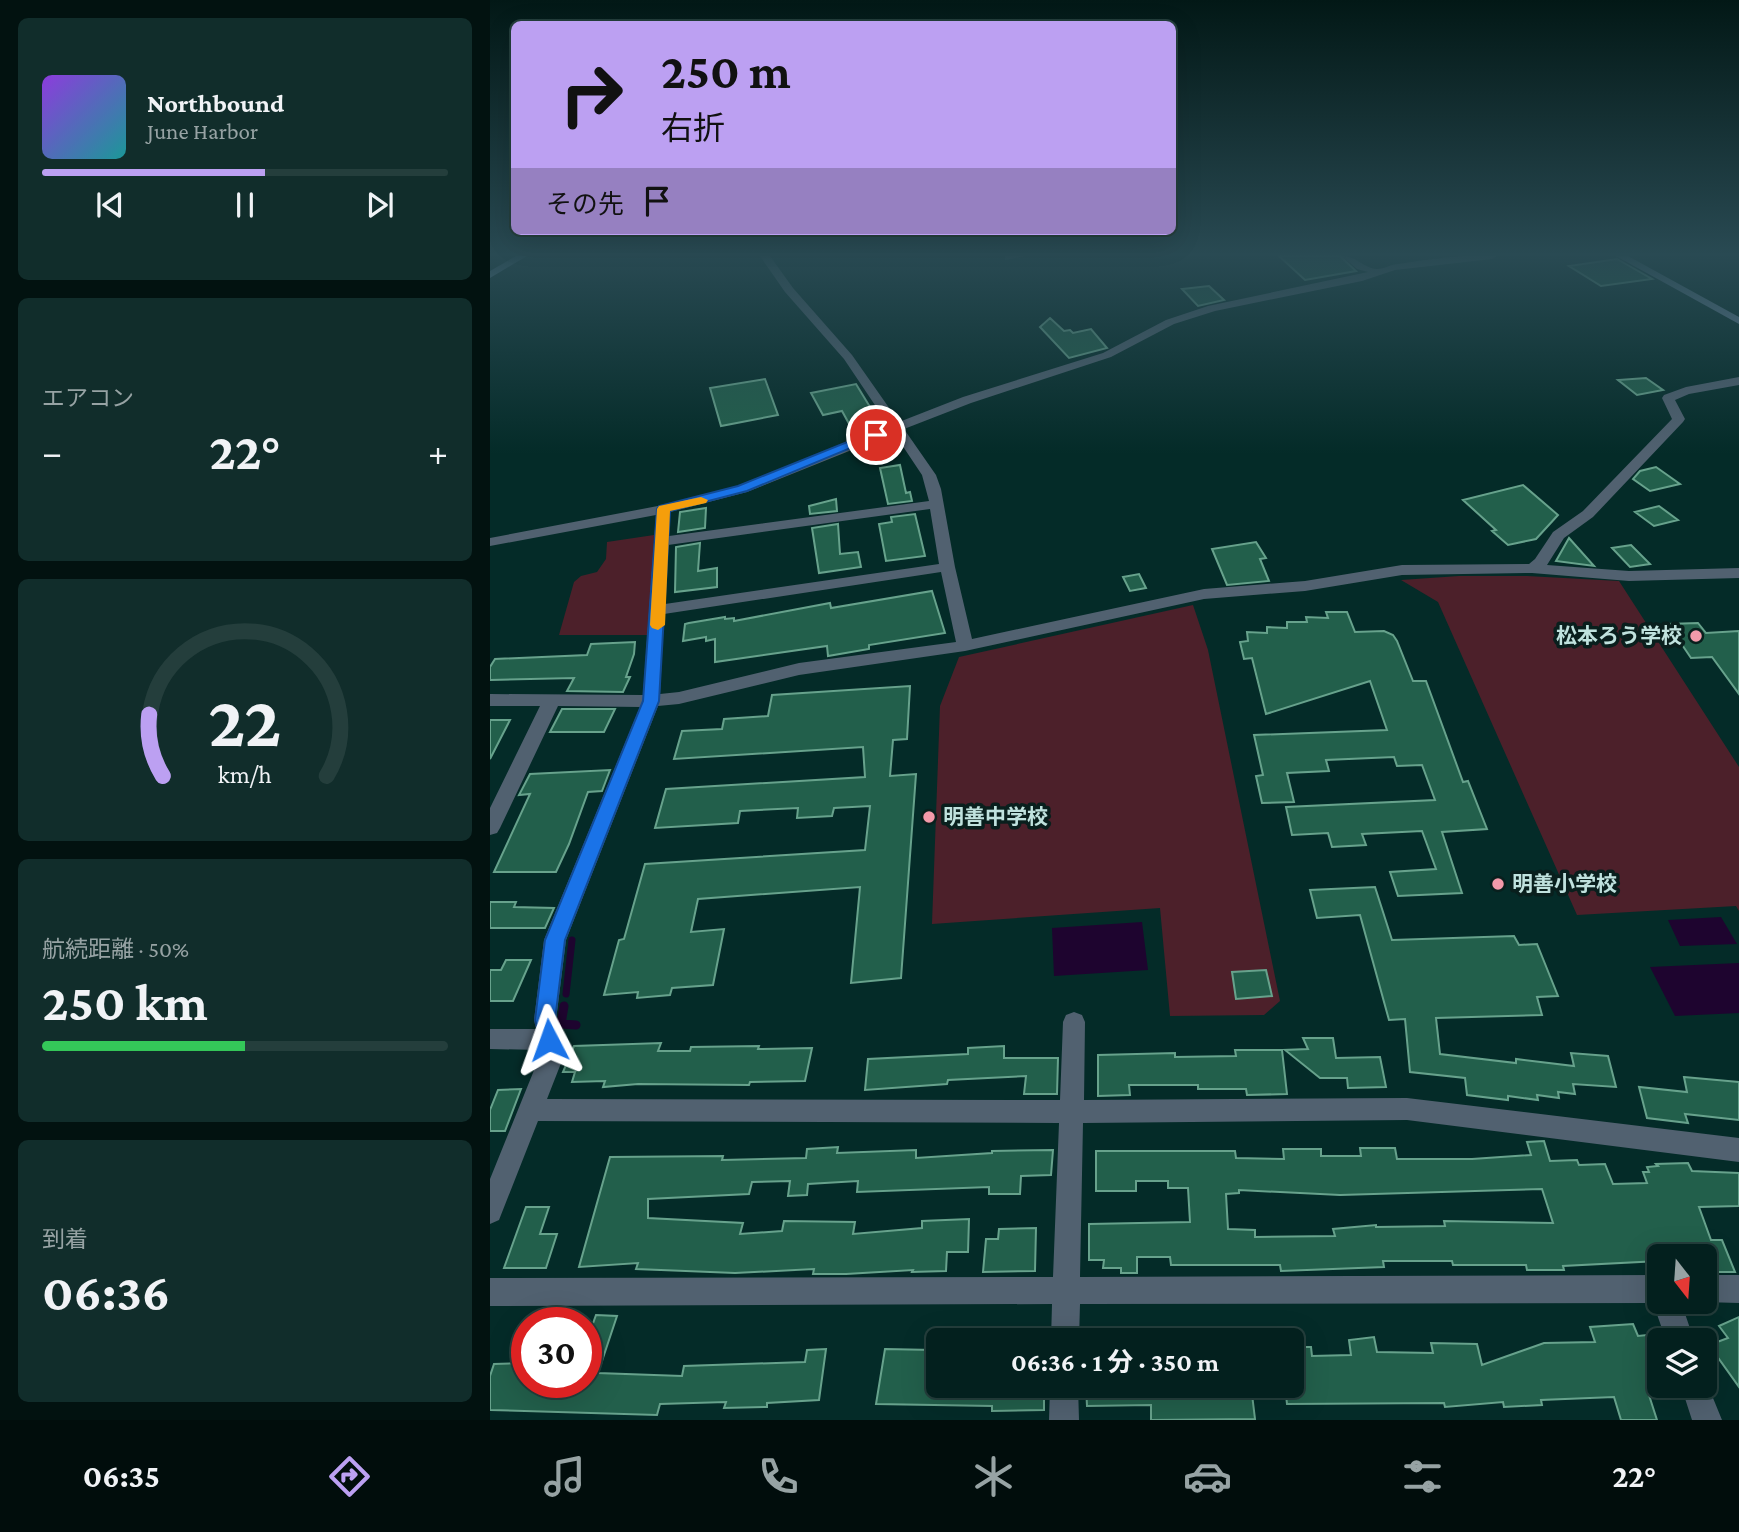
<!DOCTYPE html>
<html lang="ja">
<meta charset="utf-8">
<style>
:root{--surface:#03201e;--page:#112d2b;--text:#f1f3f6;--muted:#97a3a4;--line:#243e3c;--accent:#bca0f2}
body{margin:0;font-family:"Crimson Pro","Noto Sans JP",serif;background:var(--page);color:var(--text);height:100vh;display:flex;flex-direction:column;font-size:26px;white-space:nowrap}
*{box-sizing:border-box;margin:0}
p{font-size:23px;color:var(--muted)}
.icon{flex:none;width:38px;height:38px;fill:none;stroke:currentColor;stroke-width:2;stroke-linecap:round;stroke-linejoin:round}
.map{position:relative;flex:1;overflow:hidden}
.drawer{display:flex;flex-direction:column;gap:18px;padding:18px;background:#021210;width:490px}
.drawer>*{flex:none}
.banner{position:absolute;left:21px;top:21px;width:665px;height:214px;border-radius:10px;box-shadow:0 7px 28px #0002,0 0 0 2px var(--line);background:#bca0f2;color:#111;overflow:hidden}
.needle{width:46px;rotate:163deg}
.controls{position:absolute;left:1157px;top:1244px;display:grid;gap:14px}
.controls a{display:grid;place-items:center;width:70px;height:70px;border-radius:10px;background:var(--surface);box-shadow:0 7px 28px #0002,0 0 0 2px var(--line);font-size:35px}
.speed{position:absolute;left:21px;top:1307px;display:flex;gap:14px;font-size:35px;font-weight:700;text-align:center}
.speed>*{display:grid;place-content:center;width:91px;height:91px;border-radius:50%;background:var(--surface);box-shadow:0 7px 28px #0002,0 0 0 2px var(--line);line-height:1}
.speed .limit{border:10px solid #d22;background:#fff;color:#111}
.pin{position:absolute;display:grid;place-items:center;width:60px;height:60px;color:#fff;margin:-30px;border:4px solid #fff;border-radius:50%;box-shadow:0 2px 7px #0007}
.me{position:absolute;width:77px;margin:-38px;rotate:356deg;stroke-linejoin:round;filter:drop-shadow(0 0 5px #0008)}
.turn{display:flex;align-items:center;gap:24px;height:147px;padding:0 35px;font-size:32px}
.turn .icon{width:91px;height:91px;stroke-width:2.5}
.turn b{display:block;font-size:49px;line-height:60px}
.then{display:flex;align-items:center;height:66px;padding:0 35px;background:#0003;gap:14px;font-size:26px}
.big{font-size:52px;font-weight:700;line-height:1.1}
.drawer .card{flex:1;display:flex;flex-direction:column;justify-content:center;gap:10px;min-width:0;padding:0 24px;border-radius:10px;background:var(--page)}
.drawer .dial{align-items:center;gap:0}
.dial svg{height:182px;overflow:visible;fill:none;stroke:var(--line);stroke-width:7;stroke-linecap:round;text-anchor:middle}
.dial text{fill:var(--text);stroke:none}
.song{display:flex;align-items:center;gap:21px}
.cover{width:84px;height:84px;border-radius:10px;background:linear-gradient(135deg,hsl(270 70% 55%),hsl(180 70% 35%))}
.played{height:7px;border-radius:4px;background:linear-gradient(90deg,var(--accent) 55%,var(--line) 55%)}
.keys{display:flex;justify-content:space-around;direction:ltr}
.heat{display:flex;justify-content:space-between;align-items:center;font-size:38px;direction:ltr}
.charge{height:10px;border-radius:5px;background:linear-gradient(90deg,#34c759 50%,var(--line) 0)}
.trip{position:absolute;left:436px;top:1328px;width:378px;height:70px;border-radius:10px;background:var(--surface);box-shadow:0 7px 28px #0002,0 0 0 2px var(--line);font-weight:700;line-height:70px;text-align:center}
.tab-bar{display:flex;height:112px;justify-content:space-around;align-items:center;background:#010d0c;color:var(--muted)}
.tab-bar .icon{width:49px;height:49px}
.tab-bar .on{color:var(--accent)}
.tab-bar b{font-size:32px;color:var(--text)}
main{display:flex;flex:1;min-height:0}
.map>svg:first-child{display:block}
.green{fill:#4c202a}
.water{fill:#1e042f}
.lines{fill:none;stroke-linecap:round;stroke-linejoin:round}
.stream-far1{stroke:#1e042f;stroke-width:7}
.stream{stroke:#1e042f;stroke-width:9}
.building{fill:#225f4b;stroke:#67a28c;stroke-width:2;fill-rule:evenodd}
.minor{fill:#516170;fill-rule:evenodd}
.secondary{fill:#69829b;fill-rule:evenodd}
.primary{fill:#7c9cbd;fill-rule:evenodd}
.route{fill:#1a73e8;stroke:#114b97;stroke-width:2}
.slow{fill:#f59e0b}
.poi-dot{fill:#f39aaa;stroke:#091f1d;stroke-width:2.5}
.labels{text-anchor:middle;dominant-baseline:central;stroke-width:7;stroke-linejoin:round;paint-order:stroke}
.poi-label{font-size:21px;font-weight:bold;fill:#c0e2de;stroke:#091f1d;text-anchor:start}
</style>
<main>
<section class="drawer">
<div class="card">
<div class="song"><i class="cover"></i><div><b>Northbound</b><p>June Harbor</p></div></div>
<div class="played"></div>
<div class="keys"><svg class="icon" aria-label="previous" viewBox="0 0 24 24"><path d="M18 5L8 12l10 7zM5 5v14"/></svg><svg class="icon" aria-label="pause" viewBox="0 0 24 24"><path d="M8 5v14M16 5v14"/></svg><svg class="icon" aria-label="next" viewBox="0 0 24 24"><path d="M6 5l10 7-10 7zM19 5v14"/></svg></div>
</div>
<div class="card"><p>エアコン</p>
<div class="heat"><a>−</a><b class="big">22°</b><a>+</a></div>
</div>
<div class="card dial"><svg viewBox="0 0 100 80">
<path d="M14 69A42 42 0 1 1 86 69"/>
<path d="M14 69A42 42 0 0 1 8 42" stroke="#bca0f2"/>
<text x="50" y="56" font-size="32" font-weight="700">22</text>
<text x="50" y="72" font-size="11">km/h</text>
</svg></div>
<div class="card"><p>航続距離 · 50%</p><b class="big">250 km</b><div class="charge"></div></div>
<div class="card"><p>到着</p><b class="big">06:36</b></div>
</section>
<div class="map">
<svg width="1249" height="1420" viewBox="0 0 1249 1420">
<rect width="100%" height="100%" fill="#042b28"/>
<path class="green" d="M164,535L160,635H69L84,582L91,576L107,572L116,559L117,542Z
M969,576H1037L1129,581L1249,767V911L1246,906L1087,915L948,602L911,580Z
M703,605L718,650L790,1001L774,1015L680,1016L670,908L442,924L450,706L469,657Z"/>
<path class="water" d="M1231,917L1247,944L1190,946L1178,920Z
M652,922L658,970L564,976L562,928Z
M1249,963V1013L1185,1016L1160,967Z"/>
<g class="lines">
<path class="stream-far1" d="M76,994L82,940"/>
<path class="stream" d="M74,1006L71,1024L86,1025"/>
</g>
<path class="building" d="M789,256H850L866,271L815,280Z
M1127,259L1162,279L1111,286L1079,266Z
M719,286L734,300L708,306L692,289Z
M560,318L574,331L580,330L583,333L601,329L617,348L579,358L550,327Z
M1156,378L1173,390L1147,395L1128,380Z
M275,379L288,415L231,426L220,388Z
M366,384L391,425L363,431L352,411L333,415L321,393Z
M410,465L416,493L420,492L422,501L398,504L390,468Z
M1166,467L1190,484L1160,491L1143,479L1150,471Z
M1033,485L1068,515L1046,539L1018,545L1002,531L1006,530L973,500Z
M346,499L347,511L320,514L319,506Z
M1169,506L1188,520L1164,526L1145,512Z
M216,508L215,528L188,532L190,512Z
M425,514L435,556L396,561L389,524L402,522L401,517Z
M348,524L350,554L368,552L371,567L329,573L322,528Z
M1079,538L1104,566L1066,561Z
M766,542L776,558L770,559L779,581L737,585L722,549Z
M210,543L208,571L227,568V587L185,592L186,547Z
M1141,545L1160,564L1140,567L1122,548Z
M649,574L656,588L640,591L633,577Z
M442,591L455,633L379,645V649L338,656L337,646L225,662V639L216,641V637L193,641L195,624L199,623L235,617V619L244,618V621L340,603L341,608Z
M836,612H857L865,632L894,631L903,635L907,641L923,681H936L973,782L978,781L997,829L952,832L972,893L908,896L900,872L946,869L932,831L872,834L876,845L842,847L838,833L802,835L796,807L945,800L932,765L907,766L904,757L836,760L839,771L797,773L804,802L772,803L766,776L773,775L764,735L897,730L880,681L776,714L762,658L754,659L750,642L758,641L757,632L777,633V627L797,628V622H817L816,617L838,618Z
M1208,623L1216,633L1249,631V694L1222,657L1201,658L1178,624Z
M145,642L144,654L136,677H140L133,692L77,691L84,678L0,680V667L5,659L97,655L101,644Z
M420,686L417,739L403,740L400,776L426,774L411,978L361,983L370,887L208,899L201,932L234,929L223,985L182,988L180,995L147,998L148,992L114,995L129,940L134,939L155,864L375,850L380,806L344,808L342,816L307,818L308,808L250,811L248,823L165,828L176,789L375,777L373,747L184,759L192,731L232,729L234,719L278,716L282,695Z
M72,709H125L114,732H60Z
M0,720H20L0,759Z
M120,770L112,791L98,792L79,844L66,872H4L40,794L29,795L40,774Z
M885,887L902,940L1024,936L1029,945L1047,944L1068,996L1047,997L1052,1015L946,1018L950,1054L1026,1063V1059L1084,1066L1081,1053L1118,1056L1126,1087L1083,1084L1085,1094L1068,1092L1069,1098L1047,1095L1048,1100L1018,1096V1100L977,1095L975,1078L920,1072L915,1019L899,1020L870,915L827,918L820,890Z
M0,902H26L24,907L64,908L55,928H0Z
M16,960H41L23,1001H0V970H11Z
M776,970L782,996L746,999L742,972Z
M813,1038H843L846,1058L890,1057L896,1087L858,1088L857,1078H830L795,1050L818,1049Z
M171,1043L168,1051H200L201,1047L269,1046L268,1049L322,1048L315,1081L260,1082L259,1085L148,1084L113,1087L115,1081L82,1082L85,1072H73L84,1046Z
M514,1046V1058H568L567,1094H534L536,1076L458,1080L457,1084L375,1090L378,1059L478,1054V1048Z
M745,1050H792L797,1094L757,1095L756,1089H708V1085H639L640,1095L608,1096V1055L685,1053V1057L746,1056Z
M1194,1077L1249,1082V1120L1195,1114L1198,1123L1157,1118L1149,1087L1197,1092Z
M31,1089L15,1131H0V1110L8,1090Z
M1054,1141L1060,1161L1087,1160L1089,1165L1115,1164L1123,1184L1157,1183L1153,1172H1159L1157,1167L1168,1166L1166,1164L1198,1163L1202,1171L1249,1173V1206L1209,1207L1221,1240H1232L1245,1272H1214V1256H1169V1261L1073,1266L1074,1270H1037L1036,1265H963L962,1261H893L894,1267L791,1271L790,1265H681L680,1257H647V1273H631V1268H613L614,1260H599V1224L700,1222L698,1188H678V1181H646V1191H606V1151H745L746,1158L794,1159L793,1149H831V1156H871L870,1148H905L907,1159H982L1041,1155L1037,1142ZM1052,1189L1063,1223L954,1221L955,1226L886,1227V1225L843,1229L845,1236L765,1237V1230L738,1229L736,1194L749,1193V1190L850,1195Z
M348,1147L347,1153L426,1150V1158L502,1153V1151L563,1150L561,1175L531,1176L530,1194H499V1187L367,1192L368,1181L318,1184L317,1195L298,1196L300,1181L262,1182L259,1194L158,1199V1218L253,1223L250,1234L292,1231L294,1221L365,1222L363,1234L432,1228V1221L479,1219L478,1252H457L456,1271L422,1272L423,1270L356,1274H323L324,1269L245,1273L146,1269L148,1263L89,1267L120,1157L233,1156L232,1160L316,1158L317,1149Z
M36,1207H59L50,1234H67L56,1268H14Z
M546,1228L545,1271L493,1272L496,1239H508L509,1229Z
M106,1315L127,1316L108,1373L192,1376L194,1366L315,1362L317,1350L336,1349L329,1400L277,1403V1407L234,1408L236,1402L170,1404L167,1415L0,1410V1376L4,1364L37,1363V1382H96V1343Z
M1249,1317V1387L1219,1345L1238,1338L1229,1326Z
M1143,1324L1148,1336L1157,1335L1169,1367V1392H1158L1167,1420H1131L1124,1397L1051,1400L1052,1405L1014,1407L1013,1402L955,1407L954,1403L797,1404L795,1386H802V1347H821L822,1356L861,1355L859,1340L884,1337L887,1352L943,1353L941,1343L987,1344L992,1365L1054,1343L1105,1342L1100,1327Z
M395,1349L443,1350L438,1386H554V1410L502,1411V1406L386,1404Z
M596,1386H761L765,1419L661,1420V1405L597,1406Z"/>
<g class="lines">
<path class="minor" d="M270,256H280L303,288L362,355L409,422L473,397L613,353L676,320L718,306L878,272L867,269L852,256C867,256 873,268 887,269C894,269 902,264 908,264C941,259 975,254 1007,256L1002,259L905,270L872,281L725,311L684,324L621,357L481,403L414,429L446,475L451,489L465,567L482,639L714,589L815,581L912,565L1039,564L1045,559L1063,532L1093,511L1182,419L1172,398L1174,395L1196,387L1249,377V385L1199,394L1185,400L1195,419L1193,422L1103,517L1074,538L1057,565L1139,571L1249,568V578L1139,581L1042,573L912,575L815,591L714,599L475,651L309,675L189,704L168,706L76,940L66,1020L75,1053L57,1099L570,1100L573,1022L576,1015L584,1012L592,1015L595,1022L594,1100L917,1098L1249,1138V1162L917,1120L593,1123L590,1277L1169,1275V1302H1191L1204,1340H1176L1163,1303L590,1304L589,1340H561L562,1304L0,1306V1278L563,1277L569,1123L48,1121L9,1220L0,1224V1179L51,1053V1050L0,1049V1029H46L44,1020L54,940L150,707L68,706L10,828L7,833L0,835V808L50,706H0V694L153,695L166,515L0,546V538L173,505L247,486L399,426L354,359L295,292ZM404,433L432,475L439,501L179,536L180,512L257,492ZM440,509L449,564L175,604L178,545ZM451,572L466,642L309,663L189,692L170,694L174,614Z
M515,256H535L515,260Z
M1214,1275H1249V1303L1213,1302Z
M1214,1376L1232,1420H1202L1191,1386H1214Z
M560,1386H588L589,1420H559Z"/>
<path class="secondary" d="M1126,256H1138L1249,317V324Z"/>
<path class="primary" d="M26,256H37L0,278V271Z"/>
</g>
<linearGradient id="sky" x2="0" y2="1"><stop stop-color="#021816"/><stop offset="0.56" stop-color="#294a53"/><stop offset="1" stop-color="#294a53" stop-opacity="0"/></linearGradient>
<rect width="1249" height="454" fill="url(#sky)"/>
<path class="route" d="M382,432L392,435L257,491L180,511L169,701L75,940L65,1020L69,1040L66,1047L59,1049L52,1047L45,1020L55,940L153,701L167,509L169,506L248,486Z"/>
<path class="slow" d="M211,497L218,500L216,503L180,511L175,625L168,630L162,628L160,625L167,509L169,506Z"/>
<g class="poi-dot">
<circle cx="1206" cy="636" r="7"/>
<circle cx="439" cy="817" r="7"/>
<circle cx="1008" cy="884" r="7"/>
</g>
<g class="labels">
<g class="poi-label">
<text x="1192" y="636" text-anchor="end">松本ろう学校</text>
<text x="453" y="817">明善中学校</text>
<text x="1022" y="884">明善小学校</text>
</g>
</g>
</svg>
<div class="controls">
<a><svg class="needle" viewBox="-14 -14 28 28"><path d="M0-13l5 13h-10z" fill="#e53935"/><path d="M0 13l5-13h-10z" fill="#97a3a4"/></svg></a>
<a><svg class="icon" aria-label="layers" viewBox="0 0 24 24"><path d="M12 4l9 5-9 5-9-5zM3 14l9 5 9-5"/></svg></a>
</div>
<div class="speed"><div class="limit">30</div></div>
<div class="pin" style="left:386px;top:435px;background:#d93025"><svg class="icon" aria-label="arrive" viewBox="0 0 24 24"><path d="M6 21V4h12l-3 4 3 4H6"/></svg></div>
<svg class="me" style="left:59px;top:1040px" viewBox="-20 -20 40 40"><path d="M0-17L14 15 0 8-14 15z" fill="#1a73e8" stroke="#fff" stroke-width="4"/></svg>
<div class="trip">06:36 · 1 分 · 350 m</div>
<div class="banner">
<div class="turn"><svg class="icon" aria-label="right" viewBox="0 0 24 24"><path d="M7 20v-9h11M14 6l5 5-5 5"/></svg><div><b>250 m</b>右折</div></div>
<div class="then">その先<svg class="icon" aria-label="arrive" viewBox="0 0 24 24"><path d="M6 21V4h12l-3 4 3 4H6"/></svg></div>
</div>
</div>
</main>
<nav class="tab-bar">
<b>06:35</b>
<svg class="icon on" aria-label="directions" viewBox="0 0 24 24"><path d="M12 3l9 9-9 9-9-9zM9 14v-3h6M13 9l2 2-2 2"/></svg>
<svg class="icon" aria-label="music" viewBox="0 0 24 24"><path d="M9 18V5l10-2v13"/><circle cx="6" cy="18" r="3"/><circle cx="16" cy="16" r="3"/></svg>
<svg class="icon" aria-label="phone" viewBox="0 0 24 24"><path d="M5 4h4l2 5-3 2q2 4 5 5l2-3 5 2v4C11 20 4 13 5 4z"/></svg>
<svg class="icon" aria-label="climate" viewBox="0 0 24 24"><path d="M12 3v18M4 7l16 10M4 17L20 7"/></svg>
<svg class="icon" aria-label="car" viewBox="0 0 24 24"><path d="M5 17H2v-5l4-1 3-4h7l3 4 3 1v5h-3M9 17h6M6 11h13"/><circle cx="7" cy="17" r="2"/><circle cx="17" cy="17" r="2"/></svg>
<svg class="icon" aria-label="filters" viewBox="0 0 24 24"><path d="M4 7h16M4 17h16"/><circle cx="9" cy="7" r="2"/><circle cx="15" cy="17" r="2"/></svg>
<b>22°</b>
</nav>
